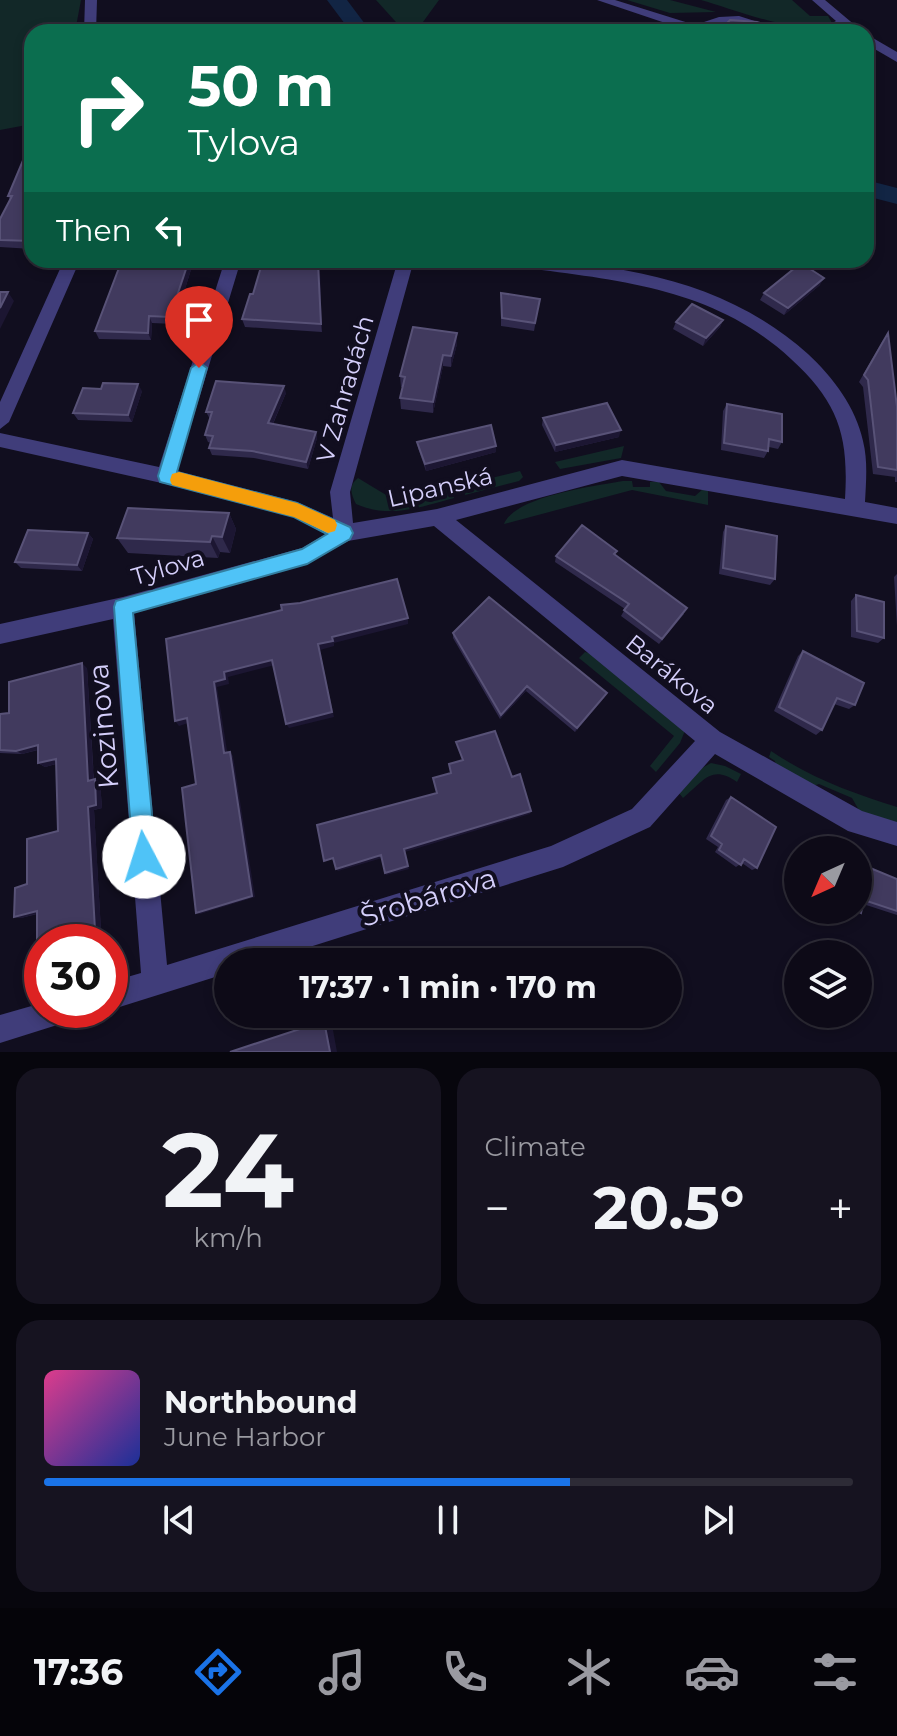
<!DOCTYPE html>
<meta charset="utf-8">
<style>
:root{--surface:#0d0a17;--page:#161320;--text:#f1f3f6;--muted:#9a9aa1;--line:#2d2b36;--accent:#1a73e8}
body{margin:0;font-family:Montserrat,sans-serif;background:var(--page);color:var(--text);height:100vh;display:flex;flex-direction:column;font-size:30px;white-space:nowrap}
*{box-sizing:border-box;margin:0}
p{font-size:26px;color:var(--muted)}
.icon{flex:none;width:44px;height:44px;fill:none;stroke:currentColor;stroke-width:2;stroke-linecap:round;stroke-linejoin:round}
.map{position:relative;height:1052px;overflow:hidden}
.details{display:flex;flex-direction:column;gap:16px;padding:16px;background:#07060d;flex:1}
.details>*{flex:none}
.top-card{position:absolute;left:24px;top:24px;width:850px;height:244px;border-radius:24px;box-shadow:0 4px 12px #0003,0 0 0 2px var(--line);background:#0b6e4f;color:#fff;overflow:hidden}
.needle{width:52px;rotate:224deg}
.controls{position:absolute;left:784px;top:836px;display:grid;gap:16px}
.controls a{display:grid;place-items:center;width:88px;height:88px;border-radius:50%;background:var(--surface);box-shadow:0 4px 12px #0003,0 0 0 2px var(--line);font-size:40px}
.speed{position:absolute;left:24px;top:924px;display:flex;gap:16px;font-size:40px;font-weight:700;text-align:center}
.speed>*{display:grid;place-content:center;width:104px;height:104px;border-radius:50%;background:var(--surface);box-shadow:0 4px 12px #0003,0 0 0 2px var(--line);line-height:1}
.speed .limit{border:12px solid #d22;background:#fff;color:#111}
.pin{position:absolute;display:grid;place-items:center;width:68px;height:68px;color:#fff;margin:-82px -34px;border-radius:50% 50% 50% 0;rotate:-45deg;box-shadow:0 0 8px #0007}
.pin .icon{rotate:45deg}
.me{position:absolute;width:88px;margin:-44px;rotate:355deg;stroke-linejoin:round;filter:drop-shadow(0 0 6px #0008)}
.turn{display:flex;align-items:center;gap:28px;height:168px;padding:0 32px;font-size:36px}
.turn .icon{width:104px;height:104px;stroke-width:2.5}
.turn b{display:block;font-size:56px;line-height:68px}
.then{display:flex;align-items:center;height:76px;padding:0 32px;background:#0003;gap:16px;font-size:30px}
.big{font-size:60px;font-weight:700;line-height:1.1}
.details .tile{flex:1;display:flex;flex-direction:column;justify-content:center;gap:12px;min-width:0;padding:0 28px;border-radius:24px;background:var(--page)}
.details .dial{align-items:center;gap:0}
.dial b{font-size:104px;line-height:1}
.song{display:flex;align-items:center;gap:24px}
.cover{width:96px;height:96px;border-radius:12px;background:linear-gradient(135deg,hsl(330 70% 55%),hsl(230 70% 35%))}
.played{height:8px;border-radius:4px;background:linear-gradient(90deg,var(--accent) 65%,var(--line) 65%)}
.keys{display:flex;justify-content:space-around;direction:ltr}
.heat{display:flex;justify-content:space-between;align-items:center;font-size:44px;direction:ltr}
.details .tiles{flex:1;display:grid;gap:16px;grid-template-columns:1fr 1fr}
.tile:last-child{grid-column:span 2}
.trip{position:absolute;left:214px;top:948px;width:468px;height:80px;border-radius:40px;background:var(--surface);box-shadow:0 4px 12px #0003,0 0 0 2px var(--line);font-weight:700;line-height:80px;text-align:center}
.tab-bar{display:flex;height:128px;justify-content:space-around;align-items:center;background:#050409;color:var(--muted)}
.tab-bar .icon{width:56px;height:56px}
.tab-bar .selected{color:var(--accent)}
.tab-bar b{font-size:36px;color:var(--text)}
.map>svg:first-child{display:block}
.green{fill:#122828}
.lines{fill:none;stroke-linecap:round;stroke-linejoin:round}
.canal{fill:#122544;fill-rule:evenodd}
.minor{fill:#403d7a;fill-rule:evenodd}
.wall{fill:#2f294b}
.shaded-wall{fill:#1c1632}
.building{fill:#413a5e;stroke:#585277;stroke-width:2}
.route{fill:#4fc3f7;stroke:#337fa1;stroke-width:2}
.slow{fill:#f59e0b}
.labels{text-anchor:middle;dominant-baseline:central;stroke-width:8;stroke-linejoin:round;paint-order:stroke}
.street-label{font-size:24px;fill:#d5cffb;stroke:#110e1f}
.near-street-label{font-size:28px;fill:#d5cffb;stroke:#110e1f}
</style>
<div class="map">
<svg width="897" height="1052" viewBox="0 0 897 1052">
<rect width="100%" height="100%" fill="#110e1f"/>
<path class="green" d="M0,0H81L75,32H32V124L0,130Z
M376,0H439L423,22L407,29L410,32H405Z
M627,0H670L716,12L670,13Z
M701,0H792L810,16H828L832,23C801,37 733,9 701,0Z
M624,446L621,458L560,469L555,462Z
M520,471L523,477L519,481L465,495L462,485Z
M358,478L396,501L450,488L454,498C420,507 390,519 356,504C351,494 348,486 358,478Z
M623,481H632L633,487H650V482H659L666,491L695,496L703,489L708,490V505L632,490L504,524C515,496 595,486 623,481Z
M585,652L592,654L686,728L680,743L656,772L650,766L674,736L579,658Z
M771,751C811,778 852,793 897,807V824L864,819L852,798L819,784L798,791L778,780L775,761L769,757Z
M711,763L725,766L741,774L737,782C711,764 704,781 683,798L679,793L700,769Z"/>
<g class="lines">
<path class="canal" d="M327,0H347L371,32H351Z
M866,180L897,188V204L866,196Z"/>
<path class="minor" d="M85,0H97L96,32H84Z
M597,0H615L695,25L719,17L739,16L789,32C761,32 735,17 707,29L711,32H692Z
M812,0H825L863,32H849L844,27L832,32H815L836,21Z
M866,34L897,52V62L866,44Z
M64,260H80L9,422L0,429V402Z
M225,260H241L177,471L297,502L333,518L330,492L398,260H414L350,492L353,523L437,509L622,460L845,499C849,435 838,402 791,359C711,284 605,279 502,265L494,260C606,260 723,277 808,354C833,377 856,408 863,441C868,461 866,482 865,502L897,508V524L622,476L456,520L720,732L862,811L897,822V846L848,831L715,754L650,827L563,867L262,962H228V973L110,1010V982L141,973L113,619L0,644V624L123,597L302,548L326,534L293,517L166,484L0,447V433L159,467ZM434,526L695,741L632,809L551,846L167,965L134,613L307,564L348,541Z
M42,1003V1010H77L73,1020L0,1043V1015Z"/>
</g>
<path class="wall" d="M32,158V249L0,247V219L10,200L8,196Z
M194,260L174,324L152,323L151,340L99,339L95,331Z
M597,260H621L620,263Z
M318,263L322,332L245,327L242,319L253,294Z
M820,285L784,315L760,300L764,293Z
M501,293L540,299L534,331L501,326Z
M723,320L720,327L703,346L673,329L676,322Z
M457,333V344L451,367L443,366L433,413L401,409L400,398L403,387H401L400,376Z
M883,340L897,407V482H895V477L873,474L863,387L859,382Z
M142,391L132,422L78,420L73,413Z
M286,393L273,424L316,432L317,438L308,469L254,458L212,455L209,448L211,443L208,442L205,435L210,419L206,412Z
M727,404L782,442L778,449L769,447L768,451L764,458L721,450L723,411Z
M543,418L619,437L555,452L542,425Z
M417,442L496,446V452L426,471L418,448Z
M229,513L236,529L230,553L220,552L218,558L128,553L117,538Z
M726,526L775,579L770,585L719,574L723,532Z
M88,533L93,539L82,571L21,568L15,562Z
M615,555L684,614L659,644L621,616L625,609L555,562L556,556Z
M897,574V626L894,577Z
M856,595L884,638L878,643L851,637V601Z
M453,633L607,693L604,698L575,732L526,691L500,719L453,638Z
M803,651L855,705L849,709L834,704L822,730L816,735L774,711L798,656Z
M87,668L94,779L100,782L102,808L94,810L101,931L63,942H50V939L44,941L37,940V914L21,918L14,917L27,884L58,831L56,764L45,767L38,763V750L22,754L0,753V714L9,713Z
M731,797L757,868L752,870L742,863L736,867L715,852L718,847L706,839L726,800Z
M858,863L897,879V915L863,904L861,913L854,914L846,910H858Z
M800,910H833L831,921L824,922Z"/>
<path class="shaded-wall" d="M189,260H194L174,324L170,317Z
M318,263L320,271L322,332L321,324Z
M824,278L820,285L784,315L788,308Z
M8,292L14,301L0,329V308Z
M149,316L152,323L151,340L148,333Z
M723,320L720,327L703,346L706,338Z
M457,333V344L451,367V356Z
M443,355V366L433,413V402Z
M138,384L142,391L132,422L128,415Z
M284,386L286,393L270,430L268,423Z
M621,430L619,437L555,452L556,445Z
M316,432L317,438L308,469L306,462Z
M496,446V452L426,471L425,464Z
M229,513L236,529L230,553L222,537Z
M88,533L93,539L82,571L77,565Z
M212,536L220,552L218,558L210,542Z
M408,618V624L334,643V646L320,650L334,717L289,728L286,724L318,644L332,637Z
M272,660L275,665L228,677L229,684L217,687L228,757L224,753L214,682L224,672Z
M82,663L87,668L94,784L88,781Z
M527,686L526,691L500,719L501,715Z
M607,693L604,698L575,732L577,728Z
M187,718L191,722L179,726L175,721Z
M38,745L44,748L22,754L16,751Z
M230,752L233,756L255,897L200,914L196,913Z
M56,759L62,762L45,767L38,763Z
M95,779L100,782L102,808L94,810L101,931L63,942H53Z
M531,811L530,814L405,852L404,849Z
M381,855L382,858L338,871L336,869Z
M408,866L409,869L386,875L385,873Z
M37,911L43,912L21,918L14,917Z
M331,1019L337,1052H330L324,1021Z"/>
<path class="building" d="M730,20L757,22L787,32H718Z
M24,158H32V241L0,240V219L12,196H8Z
M122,260H189L170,317L149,316L148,333L95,331Z
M263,260L318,263L321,324L242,319L250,294H253Z
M801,263L824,278L788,308L764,293Z
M0,292H8L0,308Z
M501,293L540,299L535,323L502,318Z
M692,304L723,320L706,338L676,322Z
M413,327L457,333L451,356L443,355L433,402L400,398L405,377L400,376Z
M888,333L897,407V470L878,467L868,380L864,375Z
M216,381L284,386L268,423L316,432L306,462L252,451L209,448L213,436L205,435L212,412H206Z
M103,383L138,384L128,415L73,413L83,388L101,389Z
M607,403L621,430L556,445L543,418Z
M727,404L782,414V442L769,439L768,451L724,443Z
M491,425L496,446L425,464L417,442Z
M128,508L229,513L222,537L212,536L210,542L117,538Z
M582,525L617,551L614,554L687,608L662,639L624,610L629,604L556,556Z
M726,526L777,536L775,579L723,568Z
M28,530L88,533L77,565L15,562Z
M397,579L408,618L332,637L333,641L318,644L332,712L286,724L272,660L224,672L225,679L214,682L224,753L230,752L252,896L196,913L182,788L196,784L187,718L175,721L166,639L282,610L281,605L300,603Z
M856,595L884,602V638L857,631Z
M489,597L607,693L577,728L527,686L501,715L453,633Z
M803,651L864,683L855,705L837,698L822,730L779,707Z
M82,663L88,781L95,779L96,805L88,807L95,930L50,942L49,936L37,940V911L14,917L15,888L27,884V839L58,831L56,759L38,763V745L16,751L0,750V714L9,713V682Z
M495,731L512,777L520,774L531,811L404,849L408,866L385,873L381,855L336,869L333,858L324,861L317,825L437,793L433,778L451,773L449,764L463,760L456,742Z
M731,797L776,827L757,868L744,859L741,865L719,850L722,844L711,836Z
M858,863L897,879V911L864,900L861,913L856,910H858Z
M809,910H833L831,921Z
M324,1021L330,1052H230Z"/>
<path class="route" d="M199,362L207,368L177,472L297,503L350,527L353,533L350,539L307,564L133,613L156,857L152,865L144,869L136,865L133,857L114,607L116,601L302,549L327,534L294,517L160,482L158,476L191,368Z"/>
<path class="slow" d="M179,472L297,503L335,520L337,525L335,531L328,533L294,517L172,485L170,480L172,474Z"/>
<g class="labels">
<g class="street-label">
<text transform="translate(345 389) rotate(-74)">V Zahradách</text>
<text transform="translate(440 487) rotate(-13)">Lipanská</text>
<text transform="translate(168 567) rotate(-16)">Tylova</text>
<text transform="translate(672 674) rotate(39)">Barákova</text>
</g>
<g class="near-street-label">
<text transform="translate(103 726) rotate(-95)">Kozinova</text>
<text transform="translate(428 897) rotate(-17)">Šrobárova</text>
</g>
</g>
</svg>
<div class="controls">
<a><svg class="needle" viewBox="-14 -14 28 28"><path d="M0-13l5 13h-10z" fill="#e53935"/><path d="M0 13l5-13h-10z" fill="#9a9aa1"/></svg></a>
<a><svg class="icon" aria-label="layers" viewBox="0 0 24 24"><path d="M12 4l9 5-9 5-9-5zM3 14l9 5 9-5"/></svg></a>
</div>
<div class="speed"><div class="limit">30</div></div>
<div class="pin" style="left:199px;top:368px;background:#d93025"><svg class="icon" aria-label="arrive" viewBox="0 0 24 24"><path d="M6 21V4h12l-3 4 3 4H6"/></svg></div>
<svg class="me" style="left:144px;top:857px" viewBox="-20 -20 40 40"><circle r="19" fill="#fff"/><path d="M0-13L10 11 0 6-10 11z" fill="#4fc3f7"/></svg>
<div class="trip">17:37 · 1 min · 170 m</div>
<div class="top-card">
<div class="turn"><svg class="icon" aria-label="right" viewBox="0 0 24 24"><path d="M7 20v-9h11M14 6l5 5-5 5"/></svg><div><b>50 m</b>Tylova</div></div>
<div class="then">Then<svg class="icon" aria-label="left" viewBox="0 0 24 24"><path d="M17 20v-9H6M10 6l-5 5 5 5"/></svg></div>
</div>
</div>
<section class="details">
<div class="tiles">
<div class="tile dial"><b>24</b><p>km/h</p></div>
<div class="tile"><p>Climate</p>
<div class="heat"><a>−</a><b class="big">20.5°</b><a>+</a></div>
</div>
<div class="tile">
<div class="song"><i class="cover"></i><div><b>Northbound</b><p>June Harbor</p></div></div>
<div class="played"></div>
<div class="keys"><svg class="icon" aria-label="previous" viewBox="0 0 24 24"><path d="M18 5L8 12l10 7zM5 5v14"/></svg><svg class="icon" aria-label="pause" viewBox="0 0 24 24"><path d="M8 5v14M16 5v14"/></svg><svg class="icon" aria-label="next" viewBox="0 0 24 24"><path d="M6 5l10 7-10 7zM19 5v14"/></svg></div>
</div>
</div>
</section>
<nav class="tab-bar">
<b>17:36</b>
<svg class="icon selected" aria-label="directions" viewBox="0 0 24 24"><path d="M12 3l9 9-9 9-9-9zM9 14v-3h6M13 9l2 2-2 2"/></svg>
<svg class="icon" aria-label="music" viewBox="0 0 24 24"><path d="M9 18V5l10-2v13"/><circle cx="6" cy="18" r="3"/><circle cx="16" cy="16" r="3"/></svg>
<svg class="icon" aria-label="phone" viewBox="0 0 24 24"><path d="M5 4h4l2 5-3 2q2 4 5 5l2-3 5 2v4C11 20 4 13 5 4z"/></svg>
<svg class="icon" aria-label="climate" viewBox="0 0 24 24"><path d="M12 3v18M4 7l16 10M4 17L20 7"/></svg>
<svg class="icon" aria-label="car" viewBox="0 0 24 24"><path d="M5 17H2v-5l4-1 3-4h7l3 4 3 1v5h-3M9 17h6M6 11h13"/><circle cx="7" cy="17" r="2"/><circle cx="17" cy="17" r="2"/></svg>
<svg class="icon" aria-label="filters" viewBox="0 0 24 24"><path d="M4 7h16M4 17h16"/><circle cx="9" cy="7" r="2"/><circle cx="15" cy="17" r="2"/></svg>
</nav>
